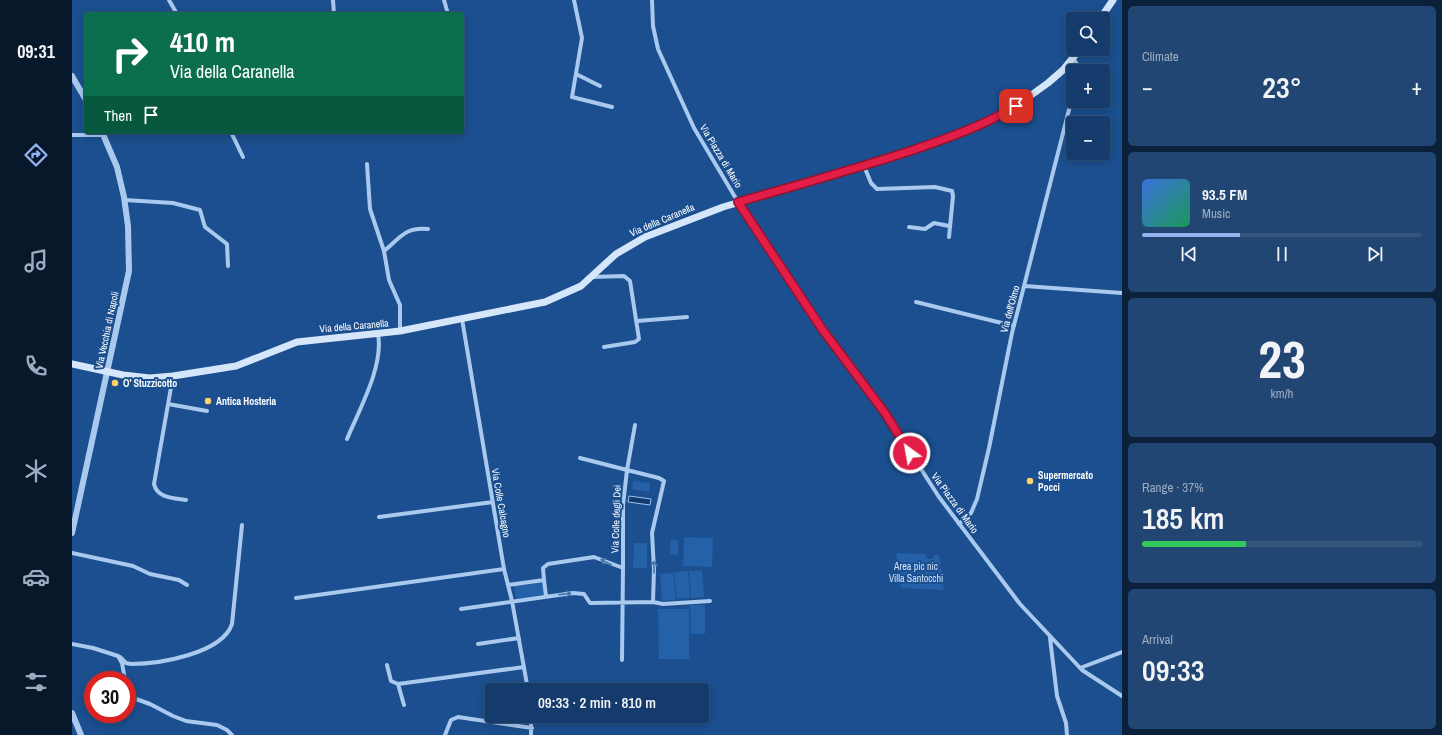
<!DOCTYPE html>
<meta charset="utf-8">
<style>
:root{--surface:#143b6b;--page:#214673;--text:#f1f3f6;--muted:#9dadc1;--line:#33557e;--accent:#95b2f1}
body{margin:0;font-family:"Archivo Narrow",sans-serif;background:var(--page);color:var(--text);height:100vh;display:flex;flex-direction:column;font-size:15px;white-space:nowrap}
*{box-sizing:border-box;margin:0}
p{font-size:13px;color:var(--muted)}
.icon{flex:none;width:22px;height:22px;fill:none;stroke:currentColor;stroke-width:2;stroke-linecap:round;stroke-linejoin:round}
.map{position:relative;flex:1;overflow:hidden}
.panel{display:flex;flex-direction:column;gap:6px;padding:6px;background:#0b203b;width:320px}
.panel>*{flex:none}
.hud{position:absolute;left:12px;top:12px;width:380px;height:122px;border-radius:4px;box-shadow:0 2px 10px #0003,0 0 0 1px var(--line);background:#0b6e4f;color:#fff;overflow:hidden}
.tools{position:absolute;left:994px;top:12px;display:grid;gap:8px}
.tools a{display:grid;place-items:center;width:44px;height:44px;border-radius:4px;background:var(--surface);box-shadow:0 2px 10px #0003,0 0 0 1px var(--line);font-size:20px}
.speed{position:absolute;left:12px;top:671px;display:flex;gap:8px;font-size:20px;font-weight:700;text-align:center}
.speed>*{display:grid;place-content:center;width:52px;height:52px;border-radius:50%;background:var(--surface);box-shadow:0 2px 10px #0003,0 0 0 1px var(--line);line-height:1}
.speed .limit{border:6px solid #d22;background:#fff;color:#111}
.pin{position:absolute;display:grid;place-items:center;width:34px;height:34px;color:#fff;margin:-17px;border-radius:8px;box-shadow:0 2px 6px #0006}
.me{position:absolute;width:44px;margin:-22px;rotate:328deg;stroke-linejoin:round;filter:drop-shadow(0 0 3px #0008)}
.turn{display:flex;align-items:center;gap:14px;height:84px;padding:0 20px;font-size:18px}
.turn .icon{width:52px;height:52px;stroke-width:2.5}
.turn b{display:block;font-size:28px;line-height:34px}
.then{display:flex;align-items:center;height:38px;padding:0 20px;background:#0003;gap:8px;font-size:15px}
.big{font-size:30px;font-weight:600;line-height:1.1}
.panel .tile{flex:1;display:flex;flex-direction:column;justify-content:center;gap:6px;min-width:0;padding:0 14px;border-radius:6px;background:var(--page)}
.panel .dial{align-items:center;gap:0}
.dial b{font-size:52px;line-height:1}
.song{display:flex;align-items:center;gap:12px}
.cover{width:48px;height:48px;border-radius:6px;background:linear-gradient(135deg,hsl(220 70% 55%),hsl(150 70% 35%))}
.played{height:4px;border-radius:2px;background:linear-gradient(90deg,var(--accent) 35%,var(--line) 35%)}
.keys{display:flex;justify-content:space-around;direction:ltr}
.heat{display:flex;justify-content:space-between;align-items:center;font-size:22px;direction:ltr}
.charge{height:6px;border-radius:3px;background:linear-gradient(90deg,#34c759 37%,var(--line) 0)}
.trip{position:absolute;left:413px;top:683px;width:224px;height:40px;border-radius:4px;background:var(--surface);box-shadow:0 2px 10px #0003,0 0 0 1px var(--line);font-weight:600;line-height:40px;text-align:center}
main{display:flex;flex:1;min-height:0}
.tab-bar{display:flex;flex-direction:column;width:72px;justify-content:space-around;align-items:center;background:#08182b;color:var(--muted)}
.tab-bar .icon{width:28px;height:28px}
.tab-bar .selected{color:var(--accent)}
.tab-bar b{font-size:18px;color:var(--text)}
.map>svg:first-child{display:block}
.green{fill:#2461a8}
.water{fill:#123a6d;stroke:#9cc4f0}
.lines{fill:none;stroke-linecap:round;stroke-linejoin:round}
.minor{stroke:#a9c9ee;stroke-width:4}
.tertiary{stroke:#a9c9ee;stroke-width:6}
.secondary{stroke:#d6e6fa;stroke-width:7}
.oneway{stroke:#4674ac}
.route-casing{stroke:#92132f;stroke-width:10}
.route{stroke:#e11d48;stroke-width:7}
.poi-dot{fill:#ffd166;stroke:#1b4f8f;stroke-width:1.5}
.labels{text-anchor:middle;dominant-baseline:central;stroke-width:4;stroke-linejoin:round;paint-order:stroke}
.street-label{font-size:10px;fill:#fff;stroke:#1b4f8f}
.poi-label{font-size:10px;font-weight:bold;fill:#fff;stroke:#1b4f8f;text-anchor:start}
.park-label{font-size:10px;fill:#cfe3fa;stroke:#1b4f8f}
</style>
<main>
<nav class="tab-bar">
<b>09:31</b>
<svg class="icon selected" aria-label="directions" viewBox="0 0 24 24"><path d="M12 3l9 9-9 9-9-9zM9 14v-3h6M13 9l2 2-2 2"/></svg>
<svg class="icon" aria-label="music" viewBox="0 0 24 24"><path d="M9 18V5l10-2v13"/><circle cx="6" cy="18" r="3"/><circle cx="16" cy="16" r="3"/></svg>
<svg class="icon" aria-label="phone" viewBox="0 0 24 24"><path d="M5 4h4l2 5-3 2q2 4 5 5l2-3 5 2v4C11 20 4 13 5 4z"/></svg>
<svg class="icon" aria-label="climate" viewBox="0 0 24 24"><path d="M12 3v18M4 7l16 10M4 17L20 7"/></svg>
<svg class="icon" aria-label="car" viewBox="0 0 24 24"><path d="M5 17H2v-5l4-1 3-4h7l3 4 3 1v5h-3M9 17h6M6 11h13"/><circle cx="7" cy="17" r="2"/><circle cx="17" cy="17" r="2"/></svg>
<svg class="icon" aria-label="filters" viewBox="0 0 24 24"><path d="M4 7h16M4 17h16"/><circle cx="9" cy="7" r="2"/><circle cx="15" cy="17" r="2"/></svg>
</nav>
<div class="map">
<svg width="1050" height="735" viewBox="0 0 1050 735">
<rect width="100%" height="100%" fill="#1b4f8f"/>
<path class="green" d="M561,481L578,483L577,492L560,489Z
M612,537L641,538L640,567L611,566Z
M599,540H606V555L598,554Z
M562,543H575V568H561Z
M824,553L853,554L855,559H860L863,555H867L872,590L829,588Z
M630,570L632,597L619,598L617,571Z
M616,571L618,598L605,599L602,572Z
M601,573L604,600L590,601L588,574Z
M471,582L473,595L444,599L442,586Z
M618,605H633V634H619Z
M586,609H617V659H587Z"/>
<path class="water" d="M557,496L579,499L578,505L556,502Z"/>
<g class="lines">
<path class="minor" d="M97,0L105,14
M261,0L262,14
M372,0L376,14
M502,0L510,38L500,97L540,107
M580,0L581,26L586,49L622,128L666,202L747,325L813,413L867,497L948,604L1010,670L1050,696
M1001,58L1005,64L1006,71
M504,74L528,86
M159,132L171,157
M0,135H31
M295,164L298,209L312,251L317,280L328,305V331
M792,166L799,183L805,189L863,187L880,191L881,196L877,237
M53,200L101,203L128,210L133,227L155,244L156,266
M837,227L853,229L862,223L877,226
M312,251C329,237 333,227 356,229
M520,277L552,276L558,281L567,339L563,342L532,347
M953,286L1050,293
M844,302L942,326
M390,319L432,569L440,601L456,690
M565,321L615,317
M101,376L82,484C85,498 101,498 114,500
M96,404L135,411
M275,439C287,410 312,366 306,334
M508,458L555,470L563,425
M307,517L421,502
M887,524L899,513L905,499L917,448L940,333L1001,94
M0,553L61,566L78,574L107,580L115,585
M472,580L474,596
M224,598L432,569
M581,602L591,604L638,601
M389,609L501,593L512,594L518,603L581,602L582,569L580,533L592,481L587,478L555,470L551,505V568L522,557L476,564L471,568L472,580L436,585
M978,638L985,696L994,723L995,735
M0,644L21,648L46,656L50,663L53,680
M406,644L447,638
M48,657L54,663L59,664C86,664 150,654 160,624L170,525
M550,660L551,568
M315,665L319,681L326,684L332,705
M1008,668L1050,652
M326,684L452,667
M55,687L64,699L78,704L101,716L114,721L145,725L155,730L160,735
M459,716V735
M373,735L379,720L386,717L460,728"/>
<path class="tertiary" d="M0,76L14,100
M0,533L57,271L56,226L52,197L45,167L30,132
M0,713L9,735"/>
<path class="secondary" d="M1028,19L1041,0
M0,364L51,375L78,378L101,376L164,366L225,342L328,331L473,302L509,286L544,254L573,237L651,207L802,163L906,126L944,106L976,83L991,70L1008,49"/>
</g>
<defs><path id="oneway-shaft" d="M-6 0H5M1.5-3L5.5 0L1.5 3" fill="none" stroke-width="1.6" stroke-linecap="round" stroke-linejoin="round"/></defs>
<g class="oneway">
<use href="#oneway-shaft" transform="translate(534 562) rotate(-153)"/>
<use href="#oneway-shaft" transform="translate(582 567) rotate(-91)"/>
<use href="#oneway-shaft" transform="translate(493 594) rotate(-6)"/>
</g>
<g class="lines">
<g class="route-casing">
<path id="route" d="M838,453L813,413L750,329L666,202C723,186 779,170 835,152C873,139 909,127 944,106"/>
</g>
<use href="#route" class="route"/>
</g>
<g class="poi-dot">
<circle cx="43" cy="383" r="4"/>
<circle cx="136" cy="401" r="4"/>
<circle cx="958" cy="481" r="4"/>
</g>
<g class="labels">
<g class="street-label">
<text transform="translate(649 156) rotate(59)">Via Piazza di Mario</text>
<text transform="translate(590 220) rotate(-23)">Via della Caranella</text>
<text transform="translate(938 309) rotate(-75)">Via dell'Olmo</text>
<text transform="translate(282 326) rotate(-5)">Via della Caranella</text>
<text transform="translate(35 330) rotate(-78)">Via Vecchia di Napoli</text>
<text transform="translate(429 503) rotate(80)">Via Colle Calcagno</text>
<text transform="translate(883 503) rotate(54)">Via Piazza di Mario</text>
<text transform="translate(544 519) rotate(-88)">Via Colle degli Dei</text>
</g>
<g class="poi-label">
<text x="51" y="383">O' Stuzzicotto</text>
<text x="144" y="401">Antica Hosteria</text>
<text x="966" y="475">Supermercato<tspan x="966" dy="12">Pocci</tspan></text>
</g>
<g class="park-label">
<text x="844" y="566">Area pic nic<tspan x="844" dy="12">Villa Santocchi</tspan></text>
</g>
</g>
</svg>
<div class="tools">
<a><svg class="icon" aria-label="search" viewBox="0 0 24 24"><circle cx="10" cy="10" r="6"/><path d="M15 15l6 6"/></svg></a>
<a>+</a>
<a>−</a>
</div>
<div class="speed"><div class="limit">30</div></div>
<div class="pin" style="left:944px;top:106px;background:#d93025"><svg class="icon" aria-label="arrive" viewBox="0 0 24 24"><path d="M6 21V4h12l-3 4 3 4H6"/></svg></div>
<svg class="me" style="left:838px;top:453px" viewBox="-20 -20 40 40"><circle r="17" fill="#e11d48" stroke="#fff" stroke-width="3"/><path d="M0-11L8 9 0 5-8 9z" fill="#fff"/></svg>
<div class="trip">09:33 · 2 min · 810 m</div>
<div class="hud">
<div class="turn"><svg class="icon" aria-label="right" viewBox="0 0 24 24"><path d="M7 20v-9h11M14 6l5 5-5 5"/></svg><div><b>410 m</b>Via della Caranella</div></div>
<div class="then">Then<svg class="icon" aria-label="arrive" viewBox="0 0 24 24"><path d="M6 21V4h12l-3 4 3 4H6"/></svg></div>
</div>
</div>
<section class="panel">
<div class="tile"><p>Climate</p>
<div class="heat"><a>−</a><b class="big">23°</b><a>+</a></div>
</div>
<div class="tile">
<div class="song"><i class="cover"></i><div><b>93.5 FM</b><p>Music</p></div></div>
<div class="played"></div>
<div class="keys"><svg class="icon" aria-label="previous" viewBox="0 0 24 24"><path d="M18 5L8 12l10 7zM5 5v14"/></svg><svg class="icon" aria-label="pause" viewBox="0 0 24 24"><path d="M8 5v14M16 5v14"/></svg><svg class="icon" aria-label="next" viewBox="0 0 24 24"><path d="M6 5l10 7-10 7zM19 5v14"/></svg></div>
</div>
<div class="tile dial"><b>23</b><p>km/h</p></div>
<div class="tile"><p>Range · 37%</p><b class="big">185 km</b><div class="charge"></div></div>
<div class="tile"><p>Arrival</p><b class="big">09:33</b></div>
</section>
</main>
